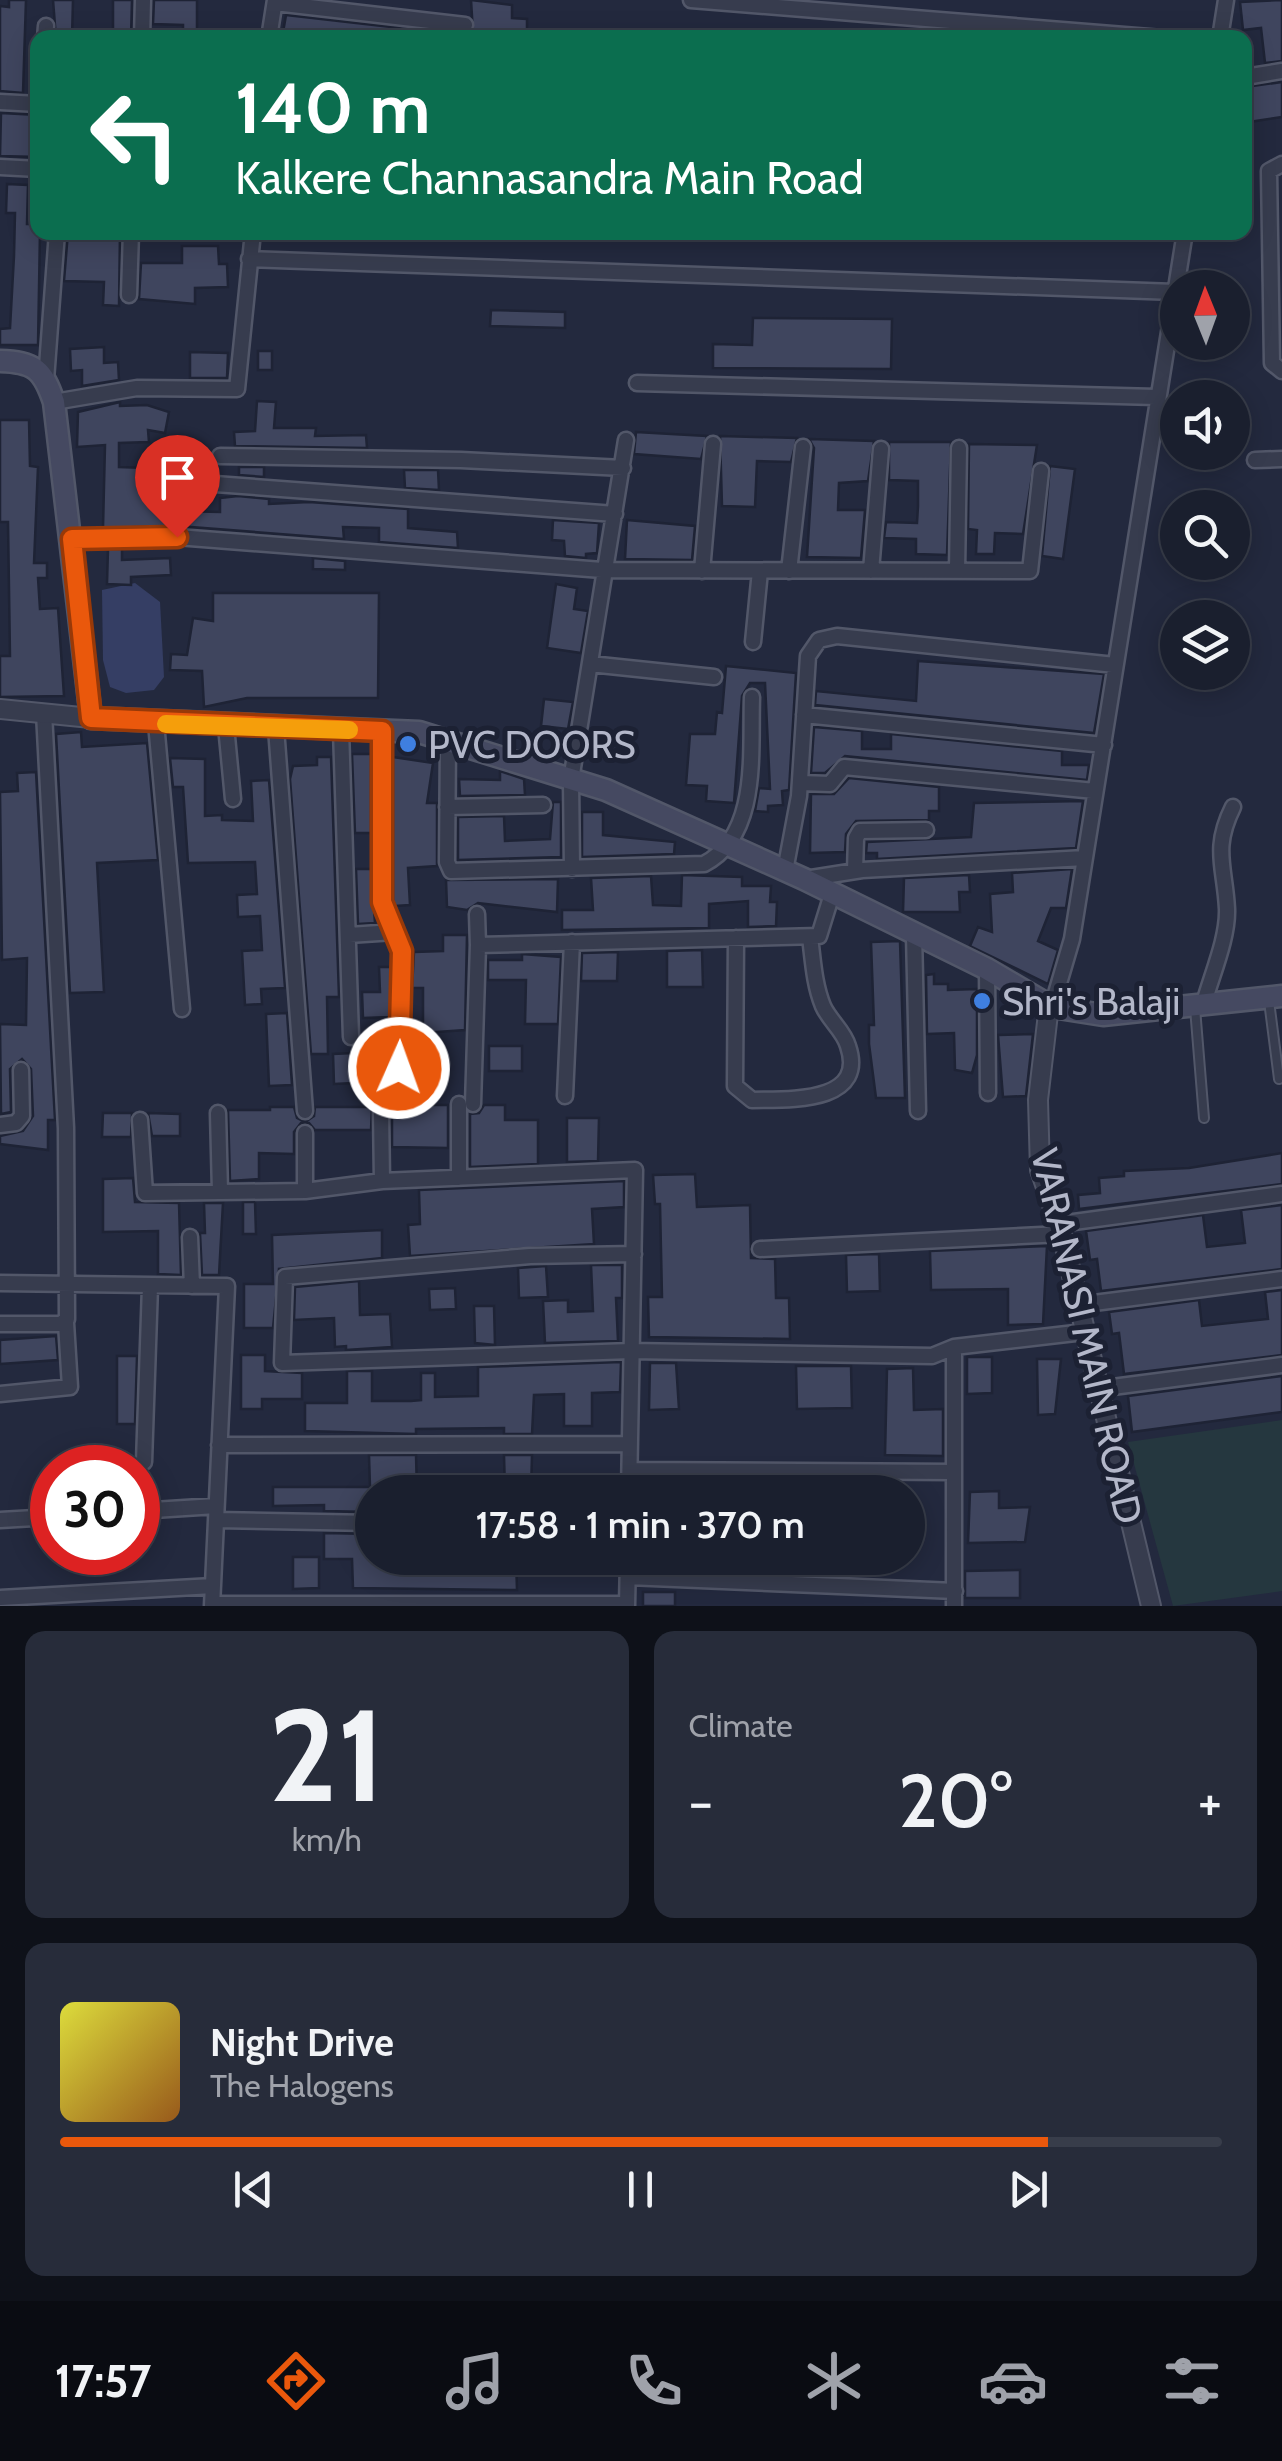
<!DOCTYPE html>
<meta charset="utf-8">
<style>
:root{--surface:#1a1f2e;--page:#272c3a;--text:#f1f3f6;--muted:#9fa2aa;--line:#383d4a;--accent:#ea580c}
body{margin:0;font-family:Cabin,sans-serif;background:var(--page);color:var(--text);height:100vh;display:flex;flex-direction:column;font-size:38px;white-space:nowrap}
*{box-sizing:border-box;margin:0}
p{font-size:32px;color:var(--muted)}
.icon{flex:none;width:55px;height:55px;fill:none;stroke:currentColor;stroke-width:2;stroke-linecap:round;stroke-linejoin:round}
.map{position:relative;height:1606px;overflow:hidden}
.sheet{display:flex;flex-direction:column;gap:25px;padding:25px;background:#0e1119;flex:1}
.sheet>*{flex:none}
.hud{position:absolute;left:30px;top:30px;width:1222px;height:210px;border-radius:20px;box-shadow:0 5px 25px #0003,0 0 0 2px var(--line);background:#0b6e4f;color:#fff;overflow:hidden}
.needle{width:65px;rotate:359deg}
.fabs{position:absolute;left:1160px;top:270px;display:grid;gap:20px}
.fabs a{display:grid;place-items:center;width:90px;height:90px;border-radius:50%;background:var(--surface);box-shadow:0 5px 25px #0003,0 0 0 2px var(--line);font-size:50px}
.speed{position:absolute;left:30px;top:1445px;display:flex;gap:20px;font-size:50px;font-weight:700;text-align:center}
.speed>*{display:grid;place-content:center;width:130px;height:130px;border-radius:50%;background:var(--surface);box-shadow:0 5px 25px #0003,0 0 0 2px var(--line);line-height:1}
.speed .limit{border:15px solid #d22;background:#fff;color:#111}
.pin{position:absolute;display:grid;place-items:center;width:85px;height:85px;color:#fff;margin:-102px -42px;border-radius:50% 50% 50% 0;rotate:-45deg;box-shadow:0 0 10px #0007}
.pin .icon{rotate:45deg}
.me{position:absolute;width:110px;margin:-55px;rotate:2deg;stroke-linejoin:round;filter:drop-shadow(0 0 8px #0008)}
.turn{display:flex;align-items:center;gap:35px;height:210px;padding:0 40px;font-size:45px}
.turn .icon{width:130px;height:130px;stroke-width:2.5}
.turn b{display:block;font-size:70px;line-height:85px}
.big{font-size:75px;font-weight:600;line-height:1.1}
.sheet .widget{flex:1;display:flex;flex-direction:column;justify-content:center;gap:15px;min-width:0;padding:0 35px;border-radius:20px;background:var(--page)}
.sheet .dial{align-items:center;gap:0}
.dial b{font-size:130px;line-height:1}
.song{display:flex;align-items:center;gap:30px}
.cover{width:120px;height:120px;border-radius:15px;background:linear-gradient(135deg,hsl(60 70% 55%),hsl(30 70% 35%))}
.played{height:10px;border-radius:5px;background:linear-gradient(90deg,var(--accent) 85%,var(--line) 85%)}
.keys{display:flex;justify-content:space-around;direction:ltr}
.heat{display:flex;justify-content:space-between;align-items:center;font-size:55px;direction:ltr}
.sheet .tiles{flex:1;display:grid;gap:25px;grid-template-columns:1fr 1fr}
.widget:last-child{grid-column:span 2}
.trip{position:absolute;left:355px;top:1475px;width:570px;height:100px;border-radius:50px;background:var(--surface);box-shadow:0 5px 25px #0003,0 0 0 2px var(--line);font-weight:600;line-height:100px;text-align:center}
.menu{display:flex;height:160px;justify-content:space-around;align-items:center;background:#0a0c12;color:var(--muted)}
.menu .icon{width:70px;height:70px}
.menu .current{color:var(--accent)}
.menu b{font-size:45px;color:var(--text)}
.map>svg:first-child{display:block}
.green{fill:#25373f}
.water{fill:#353e64}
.building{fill:#3f455e;stroke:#1e2335;stroke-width:2.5}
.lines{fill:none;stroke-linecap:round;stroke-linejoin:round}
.service-casing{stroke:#525769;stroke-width:12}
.minor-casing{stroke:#525769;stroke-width:19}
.tertiary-casing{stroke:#525769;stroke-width:22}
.secondary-casing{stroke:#525769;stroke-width:25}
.service{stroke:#373c4e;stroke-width:8}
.minor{stroke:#373c4e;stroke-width:14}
.tertiary{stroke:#373c4e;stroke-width:18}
.secondary{stroke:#454961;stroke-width:20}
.route-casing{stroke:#983908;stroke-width:25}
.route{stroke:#ea580c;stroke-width:18}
.slow{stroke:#f59e0b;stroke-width:18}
.shop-dot{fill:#3f7fe0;stroke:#1c2133;stroke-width:4}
.labels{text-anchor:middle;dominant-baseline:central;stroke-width:10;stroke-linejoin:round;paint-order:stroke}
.poi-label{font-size:38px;fill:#b3b7c9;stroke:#1c2133;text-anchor:start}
.street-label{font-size:38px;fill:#b3b7c9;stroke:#1c2133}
</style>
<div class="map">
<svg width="1282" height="1606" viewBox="0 0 1282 1606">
<rect width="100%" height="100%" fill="#23293e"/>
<path class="green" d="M1282,1420V1591L1173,1606L1128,1442Z"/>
<path class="water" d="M135,583L160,602L164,677L154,690L126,693L110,687L103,660L102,590Z"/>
<path class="building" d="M9,0H26L23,93L0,91V6L9,7Z
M53,0H73L72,38H56Z
M113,0H132L131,38H113Z
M154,0H197V38H183V25L153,24Z
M471,0L512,5V18L527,19V34L473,32Z
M1282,0V61L1265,63L1261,28L1243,30L1240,2Z
M286,15L400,28V38H282Z
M1282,82V117L1249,122L1245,87Z
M1,113L38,115V157L0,156Z
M7,184L28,185L27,224H37L40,232L38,345H0V329L10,328L14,256L15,213H6Z
M68,232H120L119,306L103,305L104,282L64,281Z
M182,246H218L219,264H227L228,287L195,288V304L139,299L141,263H182Z
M491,310L565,312V328L490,326Z
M753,318L892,319L891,369L713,368V344L752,345Z
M104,347V363L118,362L119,380L82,386V370L71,371L70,349Z
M258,351H272V370H258Z
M190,352L228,353L227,378H190Z
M257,401L276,402L274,428H316L315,436L366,435L367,448L235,446L234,432L255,431Z
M120,402V406L147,405L169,412L165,433L148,430L149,442L119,443V467L178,469V511L220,512V498L238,496L269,499V504L309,502L408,509V528L457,532L458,548L379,542V528L343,527L344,539L178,526L103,528L105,445L77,447L78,412Z
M0,420H29L30,466L38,467L34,563H47V578H38L40,609L58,608L64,696L0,697V656H10L8,522H0Z
M636,432L671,434L707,436L701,459L634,454Z
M720,436L797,438L791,462L757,461L755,507L722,506Z
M809,439L874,441L868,481L839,483L838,510H865L861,558L807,557L814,448Z
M889,442H951L947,555L916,554V539L884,538L886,522L917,523L918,506V481L889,480Z
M969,444L1037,445L1023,534L995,533L994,554H976L977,530L968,529Z
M1050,466L1075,469L1063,559L1042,556Z
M239,467H264V477L239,475Z
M404,470H438L439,490L405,488Z
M553,520L599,523L597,553L586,554V558L565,556L564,541L552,540Z
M627,520L695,526L692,560L625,559Z
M108,549H122V560L170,558L171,575L131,577V585L107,584Z
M313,558L345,561V570L313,569Z
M556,584L577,588L574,609L588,611L581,653L547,648Z
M213,593H379L378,698H247L204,707L202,671L170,670L171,654L187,655L193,618L213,621Z
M918,661L1104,674L1094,733L815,705L816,691L916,701Z
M726,666L796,673L789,790L782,791L783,805L768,806V812L755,811L759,788L770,789L765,683H750L742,696L734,803L706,801L707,786L686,785L690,734H715L717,712L722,713Z
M544,699L573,702L568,729L541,726Z
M814,727L862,731V749H891V734L1062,751V765H1089L1087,780L845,756L825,773H811Z
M81,732L82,747L147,743L158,860L97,863L104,992L70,993L56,734Z
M352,754H371V833H355Z
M317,757H331L339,997H327L328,1054H311L290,779L293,766L317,765Z
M393,757L433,763L427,803H437V866L408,868L410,905L395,906L393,900Z
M170,758L205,759V816L222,815V820L253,821L251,781L269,780L285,988L261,989L262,1004L245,1005L242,951L262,950L260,916L238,917L237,895L257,894L255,862L188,863L183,787H173Z
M500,771L524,779L525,795L460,796L459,779L500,780Z
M36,772L55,1120H48V1150L0,1144V1136L23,1131L33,1116L31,1069L22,1059L10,1069L11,1112L1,1114L0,1024L26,1025L27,958L2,960L0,792L18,791L17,773Z
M849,778L939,787V811H929V820L856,821L846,834L845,852L810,853L811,794H834Z
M1083,801L1076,848L877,859V853H866L867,842L971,837L974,803Z
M553,802H561V857L458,860V817L504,816L505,841L550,839Z
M582,812H603V835L675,842L674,854L582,857Z
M356,869H371L375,923L358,924Z
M1072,869L1066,908H1051L1038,941L1058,950L1048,984L970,946L978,927L992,932L990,894L1013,892L1012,873Z
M682,875L742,877V886H771L770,902H777L776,926L748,927V901L709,904V928L562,930V910H593L591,878L651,876L653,905L681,906Z
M969,875L970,892H959L960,912H903L904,878Z
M558,879L557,912L478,903L467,910L447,907L446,880Z
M443,935H467L465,1030L423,1033V988H412L414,952L443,951Z
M900,941L905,1098H876L869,1044V1025H874L871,942Z
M702,950L703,987H667V951Z
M618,952L617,981H581L582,953Z
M522,954L561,957L558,1024H525L526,980H488V960H522Z
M379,967H391L390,1017L363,1018L362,992H380Z
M934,974V984H948V990L977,989V1055L972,1073L955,1070L954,1033L927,1034L926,975Z
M287,1013L292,1085L269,1086L266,1014Z
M1033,1034L1026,1096L1003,1097L998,1035Z
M489,1046H522V1071H489Z
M411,1051L433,1052V1067L411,1066Z
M353,1053L354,1083L334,1084L333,1054Z
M419,1105H448V1148L392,1147V1113L419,1111Z
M484,1105H505V1120H538V1164L470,1167V1114L479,1113Z
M270,1107H294L297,1118L305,1122L314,1116L315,1107H372L371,1130H315L309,1123H301L294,1132V1154L259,1153V1179L230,1181L228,1110H270Z
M103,1113H132L131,1137H102Z
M148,1113L180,1114V1136H152Z
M567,1118H599L598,1161L567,1162Z
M1282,1153V1184L1079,1209L1078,1195L1100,1193L1099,1178L1124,1176V1171L1189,1168Z
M695,1174L697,1207L750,1205L751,1258L775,1259L776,1298H789L790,1339L649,1337L648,1297H662L660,1204H655L653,1175Z
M133,1178L135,1202L179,1203L181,1275L158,1274V1231L103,1232V1179Z
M624,1181V1207L592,1209L594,1244L410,1256L408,1225L420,1224L419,1190Z
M243,1202H255L256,1234H243Z
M204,1203H223L219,1275H202L200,1233H205Z
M1282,1205V1269L1101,1291L1097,1259L1090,1260L1086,1231L1203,1215L1207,1247L1245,1243L1241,1210Z
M382,1230V1258L279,1269L273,1328H244V1284H273L272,1235Z
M1047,1246L1043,1324L1008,1325V1289L931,1290L930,1251Z
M879,1254L880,1291L847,1292L846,1255Z
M591,1265H622V1298H616L618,1341L545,1343L543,1301L568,1300V1312L593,1311Z
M546,1266L548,1297L519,1298L518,1268Z
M359,1281L360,1315L390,1314L392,1347L346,1350V1346L335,1347L334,1318L294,1320L295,1287Z
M455,1288L456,1309L430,1310L429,1289Z
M1282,1290V1355L1124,1374L1119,1333L1112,1334L1109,1312L1199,1300L1202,1326L1268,1319L1265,1292Z
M474,1306H494L495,1345L475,1343Z
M56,1336L58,1360L0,1364V1340Z
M241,1355H265V1371L302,1373V1399H262V1409H241Z
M117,1356H137L135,1424H117Z
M967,1357H992V1393L967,1394Z
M1037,1359H1061L1055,1414L1038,1415Z
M621,1362L620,1392L592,1393V1426H564V1394L534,1395L532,1434H504V1428L416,1429V1434L305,1431V1403H347V1371H372V1401H411L421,1400V1373H435V1397L478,1396V1367Z
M650,1363H676L679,1409L649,1410Z
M796,1366H851L852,1408L797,1409Z
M913,1368L914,1410L943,1409V1456L885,1455L887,1369Z
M1282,1376V1412L1132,1432L1128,1396Z
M117 1461a8 8 0 1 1 16 0a8 8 0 1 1-16 0Z
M369,1455H416L417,1492H372V1512L324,1511V1505L273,1506V1487H370Z
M504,1455H532L531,1492H505Z
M999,1491V1508L1030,1507L1025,1542L968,1543L970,1492Z
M324,1533L372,1534V1558H516L517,1590L353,1588L352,1559H324Z
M293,1557H319V1588L293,1589Z
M1020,1570V1598H965V1571Z
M643,1592H675V1606H643Z"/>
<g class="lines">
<g class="service-casing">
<path id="service" d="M1269,1001L1279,1079
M1195,1008L1204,1118"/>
</g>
<g class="minor-casing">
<path id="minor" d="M691,0L1162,38
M275,3L465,25
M45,38L46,26
M142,38L143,0
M269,38L275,0
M1220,38L1226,0
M1245,77L1282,71
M0,102L38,104
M1282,164L1269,171L1272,363L1282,371
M0,167L38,169
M249,259L1175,292
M129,295L131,232
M46,380L57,232
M637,383L1156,397
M54,402L137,388L237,389L253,232
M220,456L461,460L623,468
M1255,460L1282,459
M188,482L615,514
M72,539L177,537L602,570L1030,571L1041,471
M702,571L713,444
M789,571L803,447
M871,571L881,449
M957,571L959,448
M753,642L760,571
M590,664L714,677
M804,715L1104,745
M156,723L182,1009
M226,726L233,799
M276,728L305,1111
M341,730L351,1037
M382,731V902L402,951L398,1105
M448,741L447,862L451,871L704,864C760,835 750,752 752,697
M800,783L830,784L844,767L1095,791
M447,807L543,805
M572,869L571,780L626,440
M785,871L799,796L808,656L819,640L837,636L1115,665
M855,871L856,838L860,831L926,830
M805,879L862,870L1085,858
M477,914L478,945
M914,934L918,1111
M349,935L394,932
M736,938L735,1086L752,1100C785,1099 868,1105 848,1046C844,1031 829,1020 823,1006C814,984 813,960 810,937
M987,969L988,1093
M1204,1003C1212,974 1228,938 1227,909C1225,867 1212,849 1233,807
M1052,1007L1072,939L1185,232
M565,1096L572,942
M473,1104L478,945L819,936L832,894
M381,1112L382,1181
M218,1113L220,1192
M140,1120L145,1193L305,1191
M0,1125L16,1123L22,1116L21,1070
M305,1133V1191L382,1181L635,1170L629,1492
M459,1178V1104
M1059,1224L1282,1194
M190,1237L192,1286
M760,1249L1062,1234
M634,1254L530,1256L285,1277L282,1363L631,1351L932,1356L954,1347L1084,1332
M0,1283L227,1286L212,1606
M1078,1305L1282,1279
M0,1324H61L67,1319L66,1128L44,713
M954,1347V1606
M1097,1389L1282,1365
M0,1394L70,1387L66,1323
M219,1445L630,1444
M144,1462L150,1286
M630,1470L954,1472
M138,1511L216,1506
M0,1520L52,1517
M216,1520L372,1523
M628,1577L955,1591
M0,1598L213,1586
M212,1604H627
M627,1606L628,1558"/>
</g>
<g class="tertiary-casing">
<path id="tertiary" d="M0,709L91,718
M1049,1005L1038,1100L1040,1170L1062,1234L1151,1606"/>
</g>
<g class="secondary-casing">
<path id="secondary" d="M0,361C34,362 43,369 54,402L91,718L419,732L606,790L804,879L987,969L1052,1007L1103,1015L1282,996"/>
</g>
<use href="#service" class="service"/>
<use href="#minor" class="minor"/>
<use href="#tertiary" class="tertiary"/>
<use href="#secondary" class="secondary"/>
</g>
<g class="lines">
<g class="route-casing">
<path id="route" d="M177,537L72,539L91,718L382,731V902L402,951L399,1068"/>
</g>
<use href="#route" class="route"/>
<path class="slow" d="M166,724L349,730"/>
</g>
<g class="shop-dot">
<circle cx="408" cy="744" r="10"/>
<circle cx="982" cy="1001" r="10"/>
</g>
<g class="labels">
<g class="poi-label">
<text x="428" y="744">PVC DOORS</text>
<text x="1002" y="1001">Shri's Balaji</text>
</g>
<g class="street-label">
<text transform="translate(1087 1336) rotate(77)">VARANASI MAIN ROAD</text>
</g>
</g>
</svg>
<div class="fabs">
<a><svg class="needle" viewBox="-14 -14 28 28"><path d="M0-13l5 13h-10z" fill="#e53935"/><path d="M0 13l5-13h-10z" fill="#9fa2aa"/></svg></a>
<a><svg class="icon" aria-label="sound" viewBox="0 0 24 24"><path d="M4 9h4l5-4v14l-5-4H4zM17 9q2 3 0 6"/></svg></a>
<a><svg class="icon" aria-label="search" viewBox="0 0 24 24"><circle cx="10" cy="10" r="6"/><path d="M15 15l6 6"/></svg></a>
<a><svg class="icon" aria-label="layers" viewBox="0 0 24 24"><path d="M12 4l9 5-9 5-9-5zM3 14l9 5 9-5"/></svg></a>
</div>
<div class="speed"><div class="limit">30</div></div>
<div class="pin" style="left:177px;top:537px;background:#d93025"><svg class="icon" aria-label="arrive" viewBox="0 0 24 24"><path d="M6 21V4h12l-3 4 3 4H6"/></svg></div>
<svg class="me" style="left:399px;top:1068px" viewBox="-20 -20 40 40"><circle r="17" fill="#ea580c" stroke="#fff" stroke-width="3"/><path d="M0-11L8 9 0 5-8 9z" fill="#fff"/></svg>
<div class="trip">17:58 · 1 min · 370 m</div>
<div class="hud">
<div class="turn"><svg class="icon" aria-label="left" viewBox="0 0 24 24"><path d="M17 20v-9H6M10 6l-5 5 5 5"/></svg><div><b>140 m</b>Kalkere Channasandra Main Road</div></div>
</div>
</div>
<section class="sheet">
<div class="tiles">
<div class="widget dial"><b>21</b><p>km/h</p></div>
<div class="widget"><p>Climate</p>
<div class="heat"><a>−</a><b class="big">20°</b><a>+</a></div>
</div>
<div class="widget">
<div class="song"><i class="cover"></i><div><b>Night Drive</b><p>The Halogens</p></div></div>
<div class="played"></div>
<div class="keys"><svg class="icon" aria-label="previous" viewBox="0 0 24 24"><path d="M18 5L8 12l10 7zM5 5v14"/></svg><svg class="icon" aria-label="pause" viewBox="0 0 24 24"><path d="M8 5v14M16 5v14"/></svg><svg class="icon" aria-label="next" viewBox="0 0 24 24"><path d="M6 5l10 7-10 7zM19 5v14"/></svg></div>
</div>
</div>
</section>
<nav class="menu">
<b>17:57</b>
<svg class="icon current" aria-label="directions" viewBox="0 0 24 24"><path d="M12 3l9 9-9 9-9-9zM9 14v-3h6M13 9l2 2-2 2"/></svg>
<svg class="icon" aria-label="music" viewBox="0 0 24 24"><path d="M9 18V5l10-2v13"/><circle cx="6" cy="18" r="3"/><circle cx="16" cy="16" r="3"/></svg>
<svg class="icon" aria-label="phone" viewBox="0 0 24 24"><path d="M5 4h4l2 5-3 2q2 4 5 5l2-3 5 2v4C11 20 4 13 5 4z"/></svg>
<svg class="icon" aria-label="climate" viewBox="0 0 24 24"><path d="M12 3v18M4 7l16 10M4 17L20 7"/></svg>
<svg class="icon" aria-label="car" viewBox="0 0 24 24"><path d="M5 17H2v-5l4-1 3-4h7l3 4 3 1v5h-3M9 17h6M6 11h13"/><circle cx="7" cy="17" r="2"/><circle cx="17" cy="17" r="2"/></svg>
<svg class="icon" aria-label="filters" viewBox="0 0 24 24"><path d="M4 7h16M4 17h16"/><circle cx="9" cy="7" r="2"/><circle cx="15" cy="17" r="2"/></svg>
</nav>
